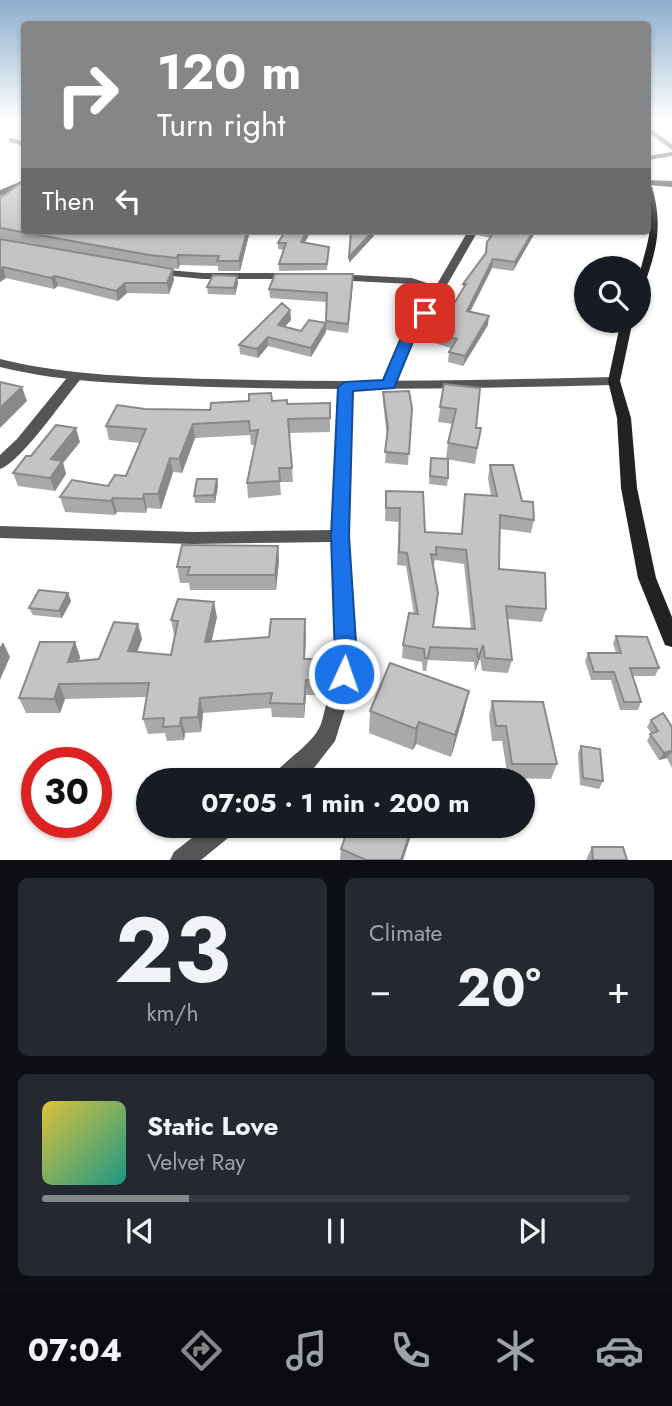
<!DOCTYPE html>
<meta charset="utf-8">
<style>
:root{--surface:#171b24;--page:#242831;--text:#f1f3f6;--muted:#9ea1a6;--line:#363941;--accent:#858687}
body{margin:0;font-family:Jost,sans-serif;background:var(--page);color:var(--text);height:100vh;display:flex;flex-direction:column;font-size:26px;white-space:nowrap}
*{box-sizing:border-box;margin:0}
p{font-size:23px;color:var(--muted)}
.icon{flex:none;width:38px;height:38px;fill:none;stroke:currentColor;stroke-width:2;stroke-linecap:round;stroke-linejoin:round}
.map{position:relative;height:860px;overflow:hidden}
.panel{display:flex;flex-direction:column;gap:18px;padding:18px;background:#0d0f14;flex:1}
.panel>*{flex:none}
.hud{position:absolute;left:21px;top:21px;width:630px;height:214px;border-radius:7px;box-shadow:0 2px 5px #0004;background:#858687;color:#fff;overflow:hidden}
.tools{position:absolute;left:574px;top:256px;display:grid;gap:14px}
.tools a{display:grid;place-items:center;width:77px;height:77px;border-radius:50%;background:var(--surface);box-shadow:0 2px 5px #0004;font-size:35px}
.speed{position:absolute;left:21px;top:747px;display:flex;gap:14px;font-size:35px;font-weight:700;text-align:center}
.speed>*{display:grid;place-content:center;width:91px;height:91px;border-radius:50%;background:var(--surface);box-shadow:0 2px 5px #0004;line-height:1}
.speed .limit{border:10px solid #d22;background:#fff;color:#111}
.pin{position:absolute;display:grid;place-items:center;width:60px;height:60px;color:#fff;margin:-30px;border-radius:14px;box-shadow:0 4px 10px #0006}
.me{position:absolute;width:77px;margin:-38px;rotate:3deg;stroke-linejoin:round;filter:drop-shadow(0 0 5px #0008)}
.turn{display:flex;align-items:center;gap:24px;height:147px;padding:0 21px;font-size:32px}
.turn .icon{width:91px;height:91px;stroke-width:2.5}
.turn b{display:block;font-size:49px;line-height:60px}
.then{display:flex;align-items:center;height:66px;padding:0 21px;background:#0003;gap:14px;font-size:26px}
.big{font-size:52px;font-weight:700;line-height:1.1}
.panel .card{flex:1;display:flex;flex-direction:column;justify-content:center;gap:10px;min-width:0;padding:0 24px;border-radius:10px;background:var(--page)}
.panel .dial{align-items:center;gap:0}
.dial b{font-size:91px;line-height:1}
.song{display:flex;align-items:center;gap:21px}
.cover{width:84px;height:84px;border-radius:10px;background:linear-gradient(135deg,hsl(50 70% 55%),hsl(170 70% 35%))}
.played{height:7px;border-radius:4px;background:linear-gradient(90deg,var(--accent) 25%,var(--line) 25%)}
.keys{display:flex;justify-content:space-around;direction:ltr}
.heat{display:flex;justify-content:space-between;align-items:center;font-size:38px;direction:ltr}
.panel .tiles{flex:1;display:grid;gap:18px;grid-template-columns:1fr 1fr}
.card:last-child{grid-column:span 2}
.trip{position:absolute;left:136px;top:768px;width:399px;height:70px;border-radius:35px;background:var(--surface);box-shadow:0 2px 5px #0004;font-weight:700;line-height:70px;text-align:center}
.menu{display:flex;height:112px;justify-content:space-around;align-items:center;background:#090b0e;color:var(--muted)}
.menu .icon{width:49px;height:49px}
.menu .current{color:var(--accent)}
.menu b{font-size:32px;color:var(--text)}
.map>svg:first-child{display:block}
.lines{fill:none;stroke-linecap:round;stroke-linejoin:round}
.minor{fill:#555;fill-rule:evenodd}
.tertiary{fill:#555;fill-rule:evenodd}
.secondary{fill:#222;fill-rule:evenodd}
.wall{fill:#a9a9a9;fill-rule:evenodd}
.shaded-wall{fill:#898989}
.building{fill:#c4c4c4;stroke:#898989;stroke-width:2;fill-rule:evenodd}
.route{fill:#1a73e8;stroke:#114b97;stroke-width:2}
</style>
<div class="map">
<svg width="672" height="860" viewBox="0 0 672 860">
<rect width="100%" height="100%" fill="#fff"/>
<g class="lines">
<path class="minor" d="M648,127L672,144V150L648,132Z
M12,138L24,142V146L9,142V138Z
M672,152V156L648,160V156Z
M24,180V186L0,196V190Z
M648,180L672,181V187L648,185Z
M468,231H478L413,344L395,384L389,388L384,387L383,384L400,344L432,292L410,284L334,280L329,277L334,274L412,278L436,286Z
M156,269L203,273H293L298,276L293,279H203L152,274V270Z
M75,373L81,377L80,380C64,399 20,463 0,469V455L17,439L70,374Z
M345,383L352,387L348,536L356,658L351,690L335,741L314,768L299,780H271C276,766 308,748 318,730C322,724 323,716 325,709C342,655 334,598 332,542L192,544L0,538V526L192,532L332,530L338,387Z
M207,826H236L233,834L201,860H170L174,852Z"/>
<path class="tertiary" d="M0,359C69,376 140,377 211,379C345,383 480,380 614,377L620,381L614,385C480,388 345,391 211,387C140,384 69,384 0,367Z"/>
<path class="secondary" d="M648,184L652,187C663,225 657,249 644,286L639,289C638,270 646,254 649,235C651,218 646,201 648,184Z
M621,320H633L620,381L631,418L637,488L656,578L672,617V647L665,645L638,578L621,488L617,418L608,381Z"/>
</g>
<path class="wall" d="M0,198L24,231H250L240,271H218V266L180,265L178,269L151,265L0,238Z
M479,231H536L513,271L492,268L470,312L488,325L463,366L448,362L449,352L451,348L434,343L435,334L463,290V284L486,253L491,238L478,235Z
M0,239L174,280L169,294L127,293L118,301L58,286L54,289L6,278L0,282Z
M305,242L329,247L327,270L279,271V264L284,250L278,249V243Z
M353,274L348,333L326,330V332L311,357L268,346L258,358L240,354L239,345L290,310L291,320L285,327L301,331L326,323V302L270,298L269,289Z
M237,276L238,283L235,295L208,294L207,287Z
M444,384L476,428H481L475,464L446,459L448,443L453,424L438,422Z
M383,392L412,408L408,465L385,463L387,437L383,402Z
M272,401L287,404L330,403V432L289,433L293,482H280L281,495L248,498L247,483L255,445H251L250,435L195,438L182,473L173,472L161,509L147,508L146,513L117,512L115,515L65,512L60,497L108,486L126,476L140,443L109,440L106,426L145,409L210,410Z
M80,442L63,463L66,474L55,491L18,486L13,473L31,456Z
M431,458L448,478L447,486L429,484Z
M490,465L522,501L534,520L531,533L500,529L499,569L546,609L542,622L508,619L512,660L508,673L482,671L480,658L475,672L474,662L428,660L426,671H423L422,662L402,658L403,645L414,614L406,566L397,565L399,522L385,521L386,491L425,532L461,534L465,494L491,496L488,478ZM435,560L464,564L471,629L433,627V568Z
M217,479L218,486L215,503H195L194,496Z
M278,546L279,561L276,590H190L189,583H180L177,567Z
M68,593L71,601L62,618L33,615L29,608Z
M217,617L211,642L306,634L305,659H319V674L317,695H306L304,718L272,717L271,708L203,713L201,732L185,733L184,740L167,741L165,733L148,734L143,719L146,697L65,699L60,713H26L19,698L75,642L80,657L79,661L99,659L138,624L142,639L137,652L171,655L174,635L171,620Z
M616,636L659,668L655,676H633L641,702L638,710H620L611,680H591L585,661L588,653H616L613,643Z
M492,701L557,764L551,779L508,778L502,741H492L489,716Z
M370,711L464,713L451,757L416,744L413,750L369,733Z
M651,720L672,727V768L667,758L659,760L647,741L651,733L647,727Z
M581,746L603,781L599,789L580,785L578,753Z
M349,826H414L403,860H340L341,849Z
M592,847L627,860H586Z"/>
<path class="shaded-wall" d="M0,120H14L0,127Z
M247,231H250L240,271L239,261Z
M307,231H311L302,248L301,242Z
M373,231H374V236L349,263V257Z
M533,231H536L513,271L515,262Z
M178,255L180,265L178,269L177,258Z
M493,259L492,268L466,320L467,311Z
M3,267L6,278L0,282V270Z
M173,269L174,280L169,294L167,283Z
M353,274V283L348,333V324Z
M55,276L58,286L54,289L51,278Z
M237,276L238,283L235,295L234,288Z
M125,283L127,293L118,301L116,291Z
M290,310L291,320L278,334V325Z
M489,316L488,325L463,366L465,356Z
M326,323V332L311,357V348Z
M268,337V346L258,358L257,349Z
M22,387L27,401L0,428V408Z
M193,424L195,438L182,473L179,459Z
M76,428L80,442L63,463L66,474L55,491L50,478L51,459Z
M170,458L173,472L161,509L158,494Z
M217,479L218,486L215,503L214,495Z
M144,494L147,508L146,513L143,499Z
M113,498L117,512L115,515L111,501Z
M278,546L279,561L276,590L275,575Z
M68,593L71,601L62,618L59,611Z
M214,602L217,617L208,657L205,642Z
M305,619L306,634L304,674V659Z
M138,624L142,639L132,666L128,651Z
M3,642L10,657L0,680V647Z
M75,642L80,657L74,676L68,662Z
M483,645L480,658L475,672L478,659Z
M319,659V674L317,695V680Z
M306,680V695L304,718V704Z
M59,684L65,699L60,713L54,699Z
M469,691L464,713L451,757L455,735Z
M200,698L203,713L201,732L198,717Z
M181,718L185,733L184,740L180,726Z
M419,722L416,744L413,750L416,729Z
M671,751L667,758L659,760L664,753Z
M412,826H414L403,860H401Z"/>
<path class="building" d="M20,184H24V231H247L239,261H217L219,256L178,255L177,258L149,255L0,228V198Z
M285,231H307L301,242L329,247L327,264H279L286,243H278Z
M351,231H373L349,257Z
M495,231H533L515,262L493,259L467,311L489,316L465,356L449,352L457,339L435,334L466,284H463L486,253L487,242Z
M0,239L173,269L167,283H125L116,291L55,276L51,278L3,267L0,270Z
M275,274H353L348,324L326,321L327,293L269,289Z
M213,275L237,276L234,288L207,287Z
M282,303L290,310L278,325L301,331L309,320L326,323L311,348L268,337L257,349L239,345Z
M0,382L22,387L0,408Z
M444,384L480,388L476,428H481L477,448L448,443L456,409L440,407Z
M409,391L412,408L409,454L385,452L388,428L383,392Z
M271,393L272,401L287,400V404L330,403V418L288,419L292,468H279L280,481L247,483L258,430L250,431L249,421L193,424L179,459L170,458L158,494H144L143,499L113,498L111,501L60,497L72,480L108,486L115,475L126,476L146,429L106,426L117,405L145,409L210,410L211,403L249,401V394Z
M56,425L76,428L51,459L62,461L50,478L13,473L26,456H31Z
M431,458L448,459V478L430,476Z
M490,465H513L522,501L533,502L534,520L500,515L499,569L545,573L546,609L506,606L512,660L485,658L483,645L478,659L477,649L430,647L428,658H425L424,649L403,645L409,613L418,614L407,553L399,552L400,508H386V491L423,492L425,532L462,534L465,494L497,496ZM436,547L466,550L475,629L433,627L438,593L431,554L436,555Z
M197,479H217L214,495L194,496Z
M182,545L278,546L275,575H187L190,567H177Z
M39,590L68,593L59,611L29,608Z
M178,599L214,602L205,642L269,637L271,619H305L304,659H319L317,680H306L304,704L270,703L272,693L200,698L198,717L181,718L180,726L163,727L164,718L143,719L149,683L59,684L54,699L19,698L40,642H75L68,662L99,659L114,622L138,624L128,651L171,655L178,621L171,620Z
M616,636L647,637L659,668H630L641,702H624L614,672H594L588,653H621Z
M390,663L469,691L455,735L419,722L416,729L370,711Z
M492,701L543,702L557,764H512L506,726H496Z
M663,713L672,727V753L671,751L664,753L650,734L658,731L651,720Z
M581,746L600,749L603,781L583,778Z
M349,826H412L401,860H366L341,849Z
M592,847H623L627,860H593Z"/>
<linearGradient id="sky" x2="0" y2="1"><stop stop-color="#8cadcc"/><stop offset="0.5" stop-color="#fff"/><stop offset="1" stop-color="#fff" stop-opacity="0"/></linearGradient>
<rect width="672" height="241" fill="url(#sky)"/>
<path class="route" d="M421,310L432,313L416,334L394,388L353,391L349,536L357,658L351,681L344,684L336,681L332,674L335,658L331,536L338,387L345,382L383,380L403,333Z"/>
</svg>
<div class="tools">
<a><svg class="icon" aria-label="search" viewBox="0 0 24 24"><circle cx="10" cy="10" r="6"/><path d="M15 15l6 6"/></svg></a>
</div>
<div class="speed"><div class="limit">30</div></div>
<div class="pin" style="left:425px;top:313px;background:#d93025"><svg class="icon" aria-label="arrive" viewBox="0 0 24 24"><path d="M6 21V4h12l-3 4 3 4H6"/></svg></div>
<svg class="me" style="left:344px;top:674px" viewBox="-20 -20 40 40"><circle r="17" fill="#1a73e8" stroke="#fff" stroke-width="3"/><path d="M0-11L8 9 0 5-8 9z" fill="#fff"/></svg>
<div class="trip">07:05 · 1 min · 200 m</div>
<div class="hud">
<div class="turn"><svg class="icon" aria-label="right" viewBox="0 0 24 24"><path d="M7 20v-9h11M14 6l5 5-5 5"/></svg><div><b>120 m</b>Turn right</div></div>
<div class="then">Then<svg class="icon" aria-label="left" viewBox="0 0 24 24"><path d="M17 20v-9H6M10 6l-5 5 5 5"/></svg></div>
</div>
</div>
<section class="panel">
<div class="tiles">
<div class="card dial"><b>23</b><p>km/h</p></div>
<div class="card"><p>Climate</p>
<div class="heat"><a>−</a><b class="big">20°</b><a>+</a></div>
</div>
<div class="card">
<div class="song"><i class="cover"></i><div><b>Static Love</b><p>Velvet Ray</p></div></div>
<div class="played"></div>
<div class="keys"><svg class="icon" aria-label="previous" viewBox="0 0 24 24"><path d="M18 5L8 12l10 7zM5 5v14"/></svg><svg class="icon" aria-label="pause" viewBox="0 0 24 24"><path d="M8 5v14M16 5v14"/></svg><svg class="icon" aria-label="next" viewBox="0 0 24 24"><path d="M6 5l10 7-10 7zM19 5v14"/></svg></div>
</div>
</div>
</section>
<nav class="menu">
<b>07:04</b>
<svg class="icon current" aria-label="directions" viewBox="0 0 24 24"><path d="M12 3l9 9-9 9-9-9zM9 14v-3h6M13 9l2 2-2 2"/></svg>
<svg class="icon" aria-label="music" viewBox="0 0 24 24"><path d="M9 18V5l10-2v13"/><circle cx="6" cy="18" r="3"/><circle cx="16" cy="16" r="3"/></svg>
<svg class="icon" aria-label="phone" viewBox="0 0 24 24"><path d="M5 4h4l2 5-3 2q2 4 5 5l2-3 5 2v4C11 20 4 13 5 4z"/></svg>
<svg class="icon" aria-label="climate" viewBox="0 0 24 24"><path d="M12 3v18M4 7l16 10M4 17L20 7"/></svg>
<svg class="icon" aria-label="car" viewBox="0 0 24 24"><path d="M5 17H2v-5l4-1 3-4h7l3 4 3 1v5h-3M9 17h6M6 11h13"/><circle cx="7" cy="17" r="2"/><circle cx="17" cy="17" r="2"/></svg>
</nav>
